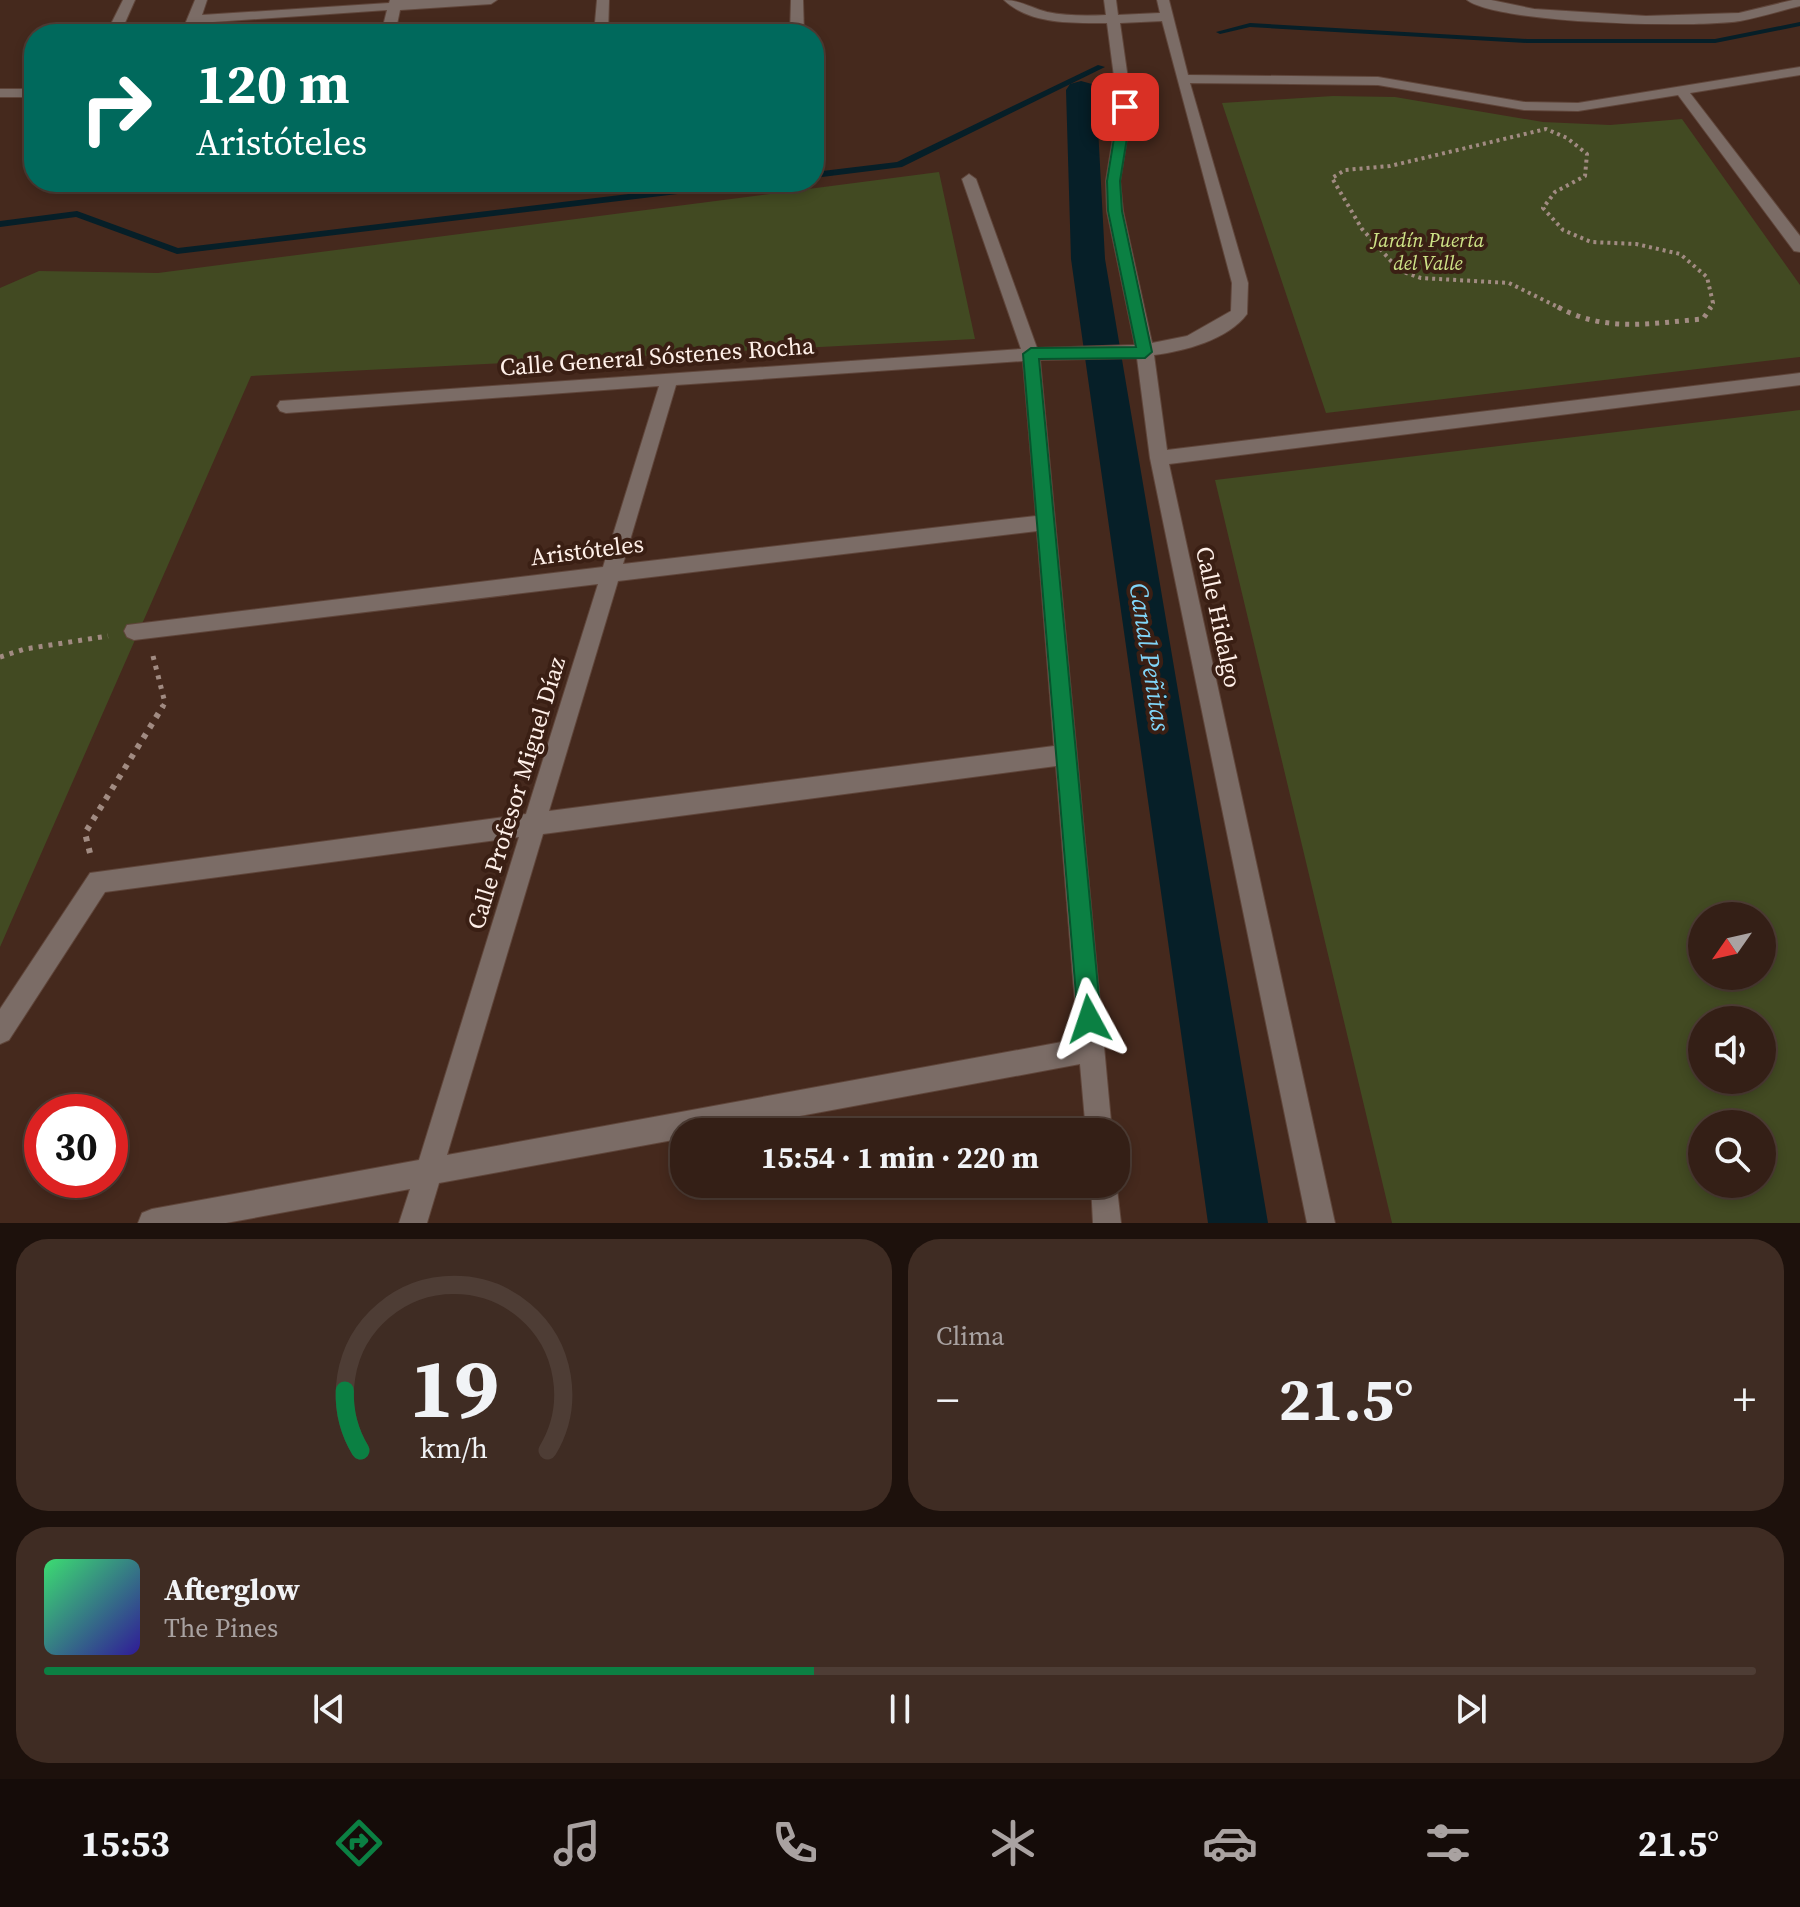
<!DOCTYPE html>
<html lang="es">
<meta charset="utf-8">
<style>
:root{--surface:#341f16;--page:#3f2c23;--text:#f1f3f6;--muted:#a9a2a1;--line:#4e3d35;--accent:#0b8043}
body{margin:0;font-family:"Source Serif 4",serif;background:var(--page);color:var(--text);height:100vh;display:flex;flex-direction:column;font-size:30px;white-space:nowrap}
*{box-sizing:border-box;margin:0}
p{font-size:26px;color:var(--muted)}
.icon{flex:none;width:44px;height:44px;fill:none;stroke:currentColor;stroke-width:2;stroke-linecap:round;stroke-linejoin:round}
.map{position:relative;height:1223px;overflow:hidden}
.side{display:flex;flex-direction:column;gap:16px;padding:16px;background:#1d110c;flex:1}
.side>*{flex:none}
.top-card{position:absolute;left:24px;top:24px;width:800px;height:168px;border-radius:32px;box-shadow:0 4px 12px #0003,0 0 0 2px var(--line);background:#00695c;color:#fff;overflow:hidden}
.needle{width:52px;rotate:236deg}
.buttons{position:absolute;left:1688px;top:902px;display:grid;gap:16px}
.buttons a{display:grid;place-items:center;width:88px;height:88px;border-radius:50%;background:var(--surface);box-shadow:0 4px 12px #0003,0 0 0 2px var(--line);font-size:40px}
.speed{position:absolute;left:24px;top:1094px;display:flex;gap:16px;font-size:40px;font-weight:700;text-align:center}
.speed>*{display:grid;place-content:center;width:104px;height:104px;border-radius:50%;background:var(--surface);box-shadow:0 4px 12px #0003,0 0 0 2px var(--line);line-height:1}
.speed .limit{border:12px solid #d22;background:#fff;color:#111}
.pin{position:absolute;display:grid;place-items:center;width:68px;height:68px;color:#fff;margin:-34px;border-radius:16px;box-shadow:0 4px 12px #0006}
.me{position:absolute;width:88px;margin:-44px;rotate:355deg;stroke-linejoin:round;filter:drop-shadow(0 0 6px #0008)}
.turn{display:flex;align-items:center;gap:28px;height:168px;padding:0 40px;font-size:36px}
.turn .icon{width:104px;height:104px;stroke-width:2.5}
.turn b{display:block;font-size:56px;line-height:68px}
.big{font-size:60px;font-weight:700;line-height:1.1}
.side .widget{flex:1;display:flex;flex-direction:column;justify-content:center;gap:12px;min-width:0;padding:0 28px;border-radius:32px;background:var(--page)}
.side .dial{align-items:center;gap:0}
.dial svg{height:208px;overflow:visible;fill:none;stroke:var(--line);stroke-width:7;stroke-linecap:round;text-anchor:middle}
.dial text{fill:var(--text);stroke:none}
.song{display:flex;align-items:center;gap:24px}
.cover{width:96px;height:96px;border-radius:12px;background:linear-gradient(135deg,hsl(140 70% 55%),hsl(250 70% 35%))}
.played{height:8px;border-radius:4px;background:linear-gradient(90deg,var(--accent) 45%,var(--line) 45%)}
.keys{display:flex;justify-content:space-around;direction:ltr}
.heat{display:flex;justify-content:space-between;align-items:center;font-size:44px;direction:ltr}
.side .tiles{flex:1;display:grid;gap:16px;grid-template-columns:1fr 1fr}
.widget:last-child{grid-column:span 2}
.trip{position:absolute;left:670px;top:1118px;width:460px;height:80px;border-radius:32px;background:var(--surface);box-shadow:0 4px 12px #0003,0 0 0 2px var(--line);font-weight:700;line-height:80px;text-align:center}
.dock{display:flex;height:128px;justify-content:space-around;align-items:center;background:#150c09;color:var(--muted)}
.dock .icon{width:56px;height:56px}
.dock .on{color:var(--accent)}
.dock b{font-size:36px;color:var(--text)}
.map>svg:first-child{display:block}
.green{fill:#424a22;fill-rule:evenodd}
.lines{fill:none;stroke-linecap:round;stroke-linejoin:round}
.stream{fill:#061f28;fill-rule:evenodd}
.canal{fill:#061f28;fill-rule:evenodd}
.minor-casing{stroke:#5f453a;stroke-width:2}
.path-far2{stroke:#a18b82;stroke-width:4;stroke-dasharray:3 4;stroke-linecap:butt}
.path-far1{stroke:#a18b82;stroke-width:5;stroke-dasharray:4 6;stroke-linecap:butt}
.path{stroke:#a18b82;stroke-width:6;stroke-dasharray:5 7;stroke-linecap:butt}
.minor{fill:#7b6c66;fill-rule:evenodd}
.route{fill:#0b8043;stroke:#07532c;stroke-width:2}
.labels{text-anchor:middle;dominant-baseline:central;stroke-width:8;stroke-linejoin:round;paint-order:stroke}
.far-park-label{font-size:20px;font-style:italic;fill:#cee387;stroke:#3a1f14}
.street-label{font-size:24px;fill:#fff0e9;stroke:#3a1f14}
.water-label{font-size:26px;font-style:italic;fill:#80d5f8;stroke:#3a1f14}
</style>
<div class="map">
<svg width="1800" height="1223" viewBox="0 0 1800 1223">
<rect width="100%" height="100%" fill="#45291d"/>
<path class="green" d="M1333,96L1395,97L1543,122L1610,125L1682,119L1800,285V357L1326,413L1222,103Z
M939,172L975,339L251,376L0,947V288L39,271L158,273Z
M1800,410V1223H1392L1215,480ZM1702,916H1762V976H1702ZM1702,1020H1762V1080H1702ZM1702,1124H1762V1184H1702Z"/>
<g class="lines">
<path class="stream" d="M1800,22V26L1715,43H1527L1250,27L1220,34L1216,32L1250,23L1527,39H1715Z
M1098,65L1105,67L902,167L814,178V172L897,162Z
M729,182H757L753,185L177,254L76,217L0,227V221L77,211L178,248Z"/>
<path class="canal" d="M1081,81L1092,84L1096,90L1105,259L1268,1223H1208L1071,259L1066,90L1070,84Z"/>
<g class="minor-casing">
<path id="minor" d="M123,0H135L120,34H106Z
M195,0H207L202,15L389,3L390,0H497L491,4L400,10L395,34H381L387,10L199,23L195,34H181Z
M597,0H609L608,34H594Z
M791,0H803L804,34H790Z
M1004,0C1020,0 1031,8 1047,12C1066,16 1086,16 1106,15L1104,0H1116L1118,15L1160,13L1157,0H1169L1188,75L1378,77L1524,102L1578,103L1800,67V75L1690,93L1800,236V252L1794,251L1678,95L1578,111L1524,110L1378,85L1190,83L1248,283L1247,314C1228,340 1184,351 1154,355L1167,450L1800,373V385L1169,464L1335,1223H1307L1150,458L1137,358L1040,360L1112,1132H1086L1080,1064L714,1132H684V1138L439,1183L427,1223H399L410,1189L226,1223H138L142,1213L152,1209L419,1160L519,837L105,892L9,1040L0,1044V1009L90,873L526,814L598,584L134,640L127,637L124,631L127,625L603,567L659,386L286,413L280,411L277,406L280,401L1021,349L962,179L969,174L976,179L1037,348L1135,345L1107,211L1106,181L1118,107L1107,23C1073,23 1030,25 1004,0ZM1162,21L1232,283L1231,311L1187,336L1152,343L1123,211L1120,181L1132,107L1120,23ZM1023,361L1036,516L623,564L676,385ZM1037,531L1054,746L549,811L618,581ZM1056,766L1078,1039L447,1155L543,834Z
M1467,0H1491L1534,9L1646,16L1739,13L1793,0H1800V6C1780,11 1760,17 1740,21C1696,28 1499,24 1467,0Z
M0,89H34V97H0Z
M1116,1180L1121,1223H1093L1091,1184H1116Z"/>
</g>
<path class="path-far2" d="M1562,309L1509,283L1421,278L1400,271L1362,229L1332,178L1345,170L1390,166L1546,129L1567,138L1587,154L1585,176L1555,192L1543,208L1563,230L1591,242L1636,244L1680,254L1707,277L1713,303L1709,309"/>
<path class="path-far1" d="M1558,307C1605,333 1652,323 1703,319L1711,307
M153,656L165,703L162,708
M0,657L25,649L108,636"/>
<path class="path" d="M90,853L85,833L163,706"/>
<use href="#minor" class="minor"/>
</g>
<path class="route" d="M1125,103L1132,107L1120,181L1122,211L1152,352L1145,358L1039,359L1101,1019L1097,1027L1089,1031L1081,1027L1078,1019L1023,354L1031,348L1136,347L1108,211L1107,181L1119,107Z"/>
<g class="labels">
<g class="far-park-label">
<text x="1428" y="240">Jardín Puerta<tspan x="1428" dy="23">del Valle</tspan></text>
</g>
<g class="street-label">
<text transform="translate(657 356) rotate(-4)">Calle General Sóstenes Rocha</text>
<text transform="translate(587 550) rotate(-7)">Aristóteles</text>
<text transform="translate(1219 617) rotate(78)">Calle Hidalgo</text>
<text transform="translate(516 793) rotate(-73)">Calle Profesor Miguel Díaz</text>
</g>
<g class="water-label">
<text transform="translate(1150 657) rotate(81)">Canal Peñitas</text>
</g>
</g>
</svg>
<div class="buttons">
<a><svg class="needle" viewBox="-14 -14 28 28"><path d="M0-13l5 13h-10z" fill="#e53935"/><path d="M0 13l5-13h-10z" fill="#a9a2a1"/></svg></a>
<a><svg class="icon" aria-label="sound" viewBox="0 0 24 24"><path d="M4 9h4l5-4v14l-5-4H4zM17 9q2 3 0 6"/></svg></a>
<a><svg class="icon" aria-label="search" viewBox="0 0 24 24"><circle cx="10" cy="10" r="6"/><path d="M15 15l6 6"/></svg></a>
</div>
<div class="speed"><div class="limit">30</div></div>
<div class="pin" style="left:1125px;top:107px;background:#d93025"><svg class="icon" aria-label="arrive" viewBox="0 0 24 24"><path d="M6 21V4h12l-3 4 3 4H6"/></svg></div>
<svg class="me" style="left:1089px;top:1019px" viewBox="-20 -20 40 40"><path d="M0-17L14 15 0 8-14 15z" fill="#0b8043" stroke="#fff" stroke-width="4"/></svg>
<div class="trip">15:54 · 1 min · 220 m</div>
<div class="top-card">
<div class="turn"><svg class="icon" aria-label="right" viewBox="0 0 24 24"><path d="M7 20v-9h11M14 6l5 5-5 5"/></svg><div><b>120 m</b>Aristóteles</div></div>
</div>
</div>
<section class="side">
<div class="tiles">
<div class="widget dial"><svg viewBox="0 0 100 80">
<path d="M14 69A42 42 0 1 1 86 69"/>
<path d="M14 69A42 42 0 0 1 8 46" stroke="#0b8043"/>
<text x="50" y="56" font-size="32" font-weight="700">19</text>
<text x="50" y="72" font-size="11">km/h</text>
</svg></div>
<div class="widget"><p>Clima</p>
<div class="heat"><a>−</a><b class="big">21.5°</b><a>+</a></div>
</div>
<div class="widget">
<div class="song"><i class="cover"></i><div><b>Afterglow</b><p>The Pines</p></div></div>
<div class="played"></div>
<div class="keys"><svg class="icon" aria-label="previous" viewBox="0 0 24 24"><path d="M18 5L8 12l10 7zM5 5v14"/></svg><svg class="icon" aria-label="pause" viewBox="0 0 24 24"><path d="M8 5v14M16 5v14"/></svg><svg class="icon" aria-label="next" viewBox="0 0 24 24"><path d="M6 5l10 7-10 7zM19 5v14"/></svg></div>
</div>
</div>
</section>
<nav class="dock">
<b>15:53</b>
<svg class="icon on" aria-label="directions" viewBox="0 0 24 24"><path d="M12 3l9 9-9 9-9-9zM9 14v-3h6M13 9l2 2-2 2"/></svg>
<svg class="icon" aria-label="music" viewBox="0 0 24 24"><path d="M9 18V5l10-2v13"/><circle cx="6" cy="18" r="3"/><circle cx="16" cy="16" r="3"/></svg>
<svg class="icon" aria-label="phone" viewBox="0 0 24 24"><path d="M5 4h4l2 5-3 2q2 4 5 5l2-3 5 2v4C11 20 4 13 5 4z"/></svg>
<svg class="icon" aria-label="climate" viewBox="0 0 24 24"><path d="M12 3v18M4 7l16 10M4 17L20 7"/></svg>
<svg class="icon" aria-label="car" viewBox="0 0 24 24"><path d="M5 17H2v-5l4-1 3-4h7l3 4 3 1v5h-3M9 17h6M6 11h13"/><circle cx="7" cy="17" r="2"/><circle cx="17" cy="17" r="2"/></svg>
<svg class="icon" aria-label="filters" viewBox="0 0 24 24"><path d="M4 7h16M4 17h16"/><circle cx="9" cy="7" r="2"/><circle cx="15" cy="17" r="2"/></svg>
<b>21.5°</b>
</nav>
